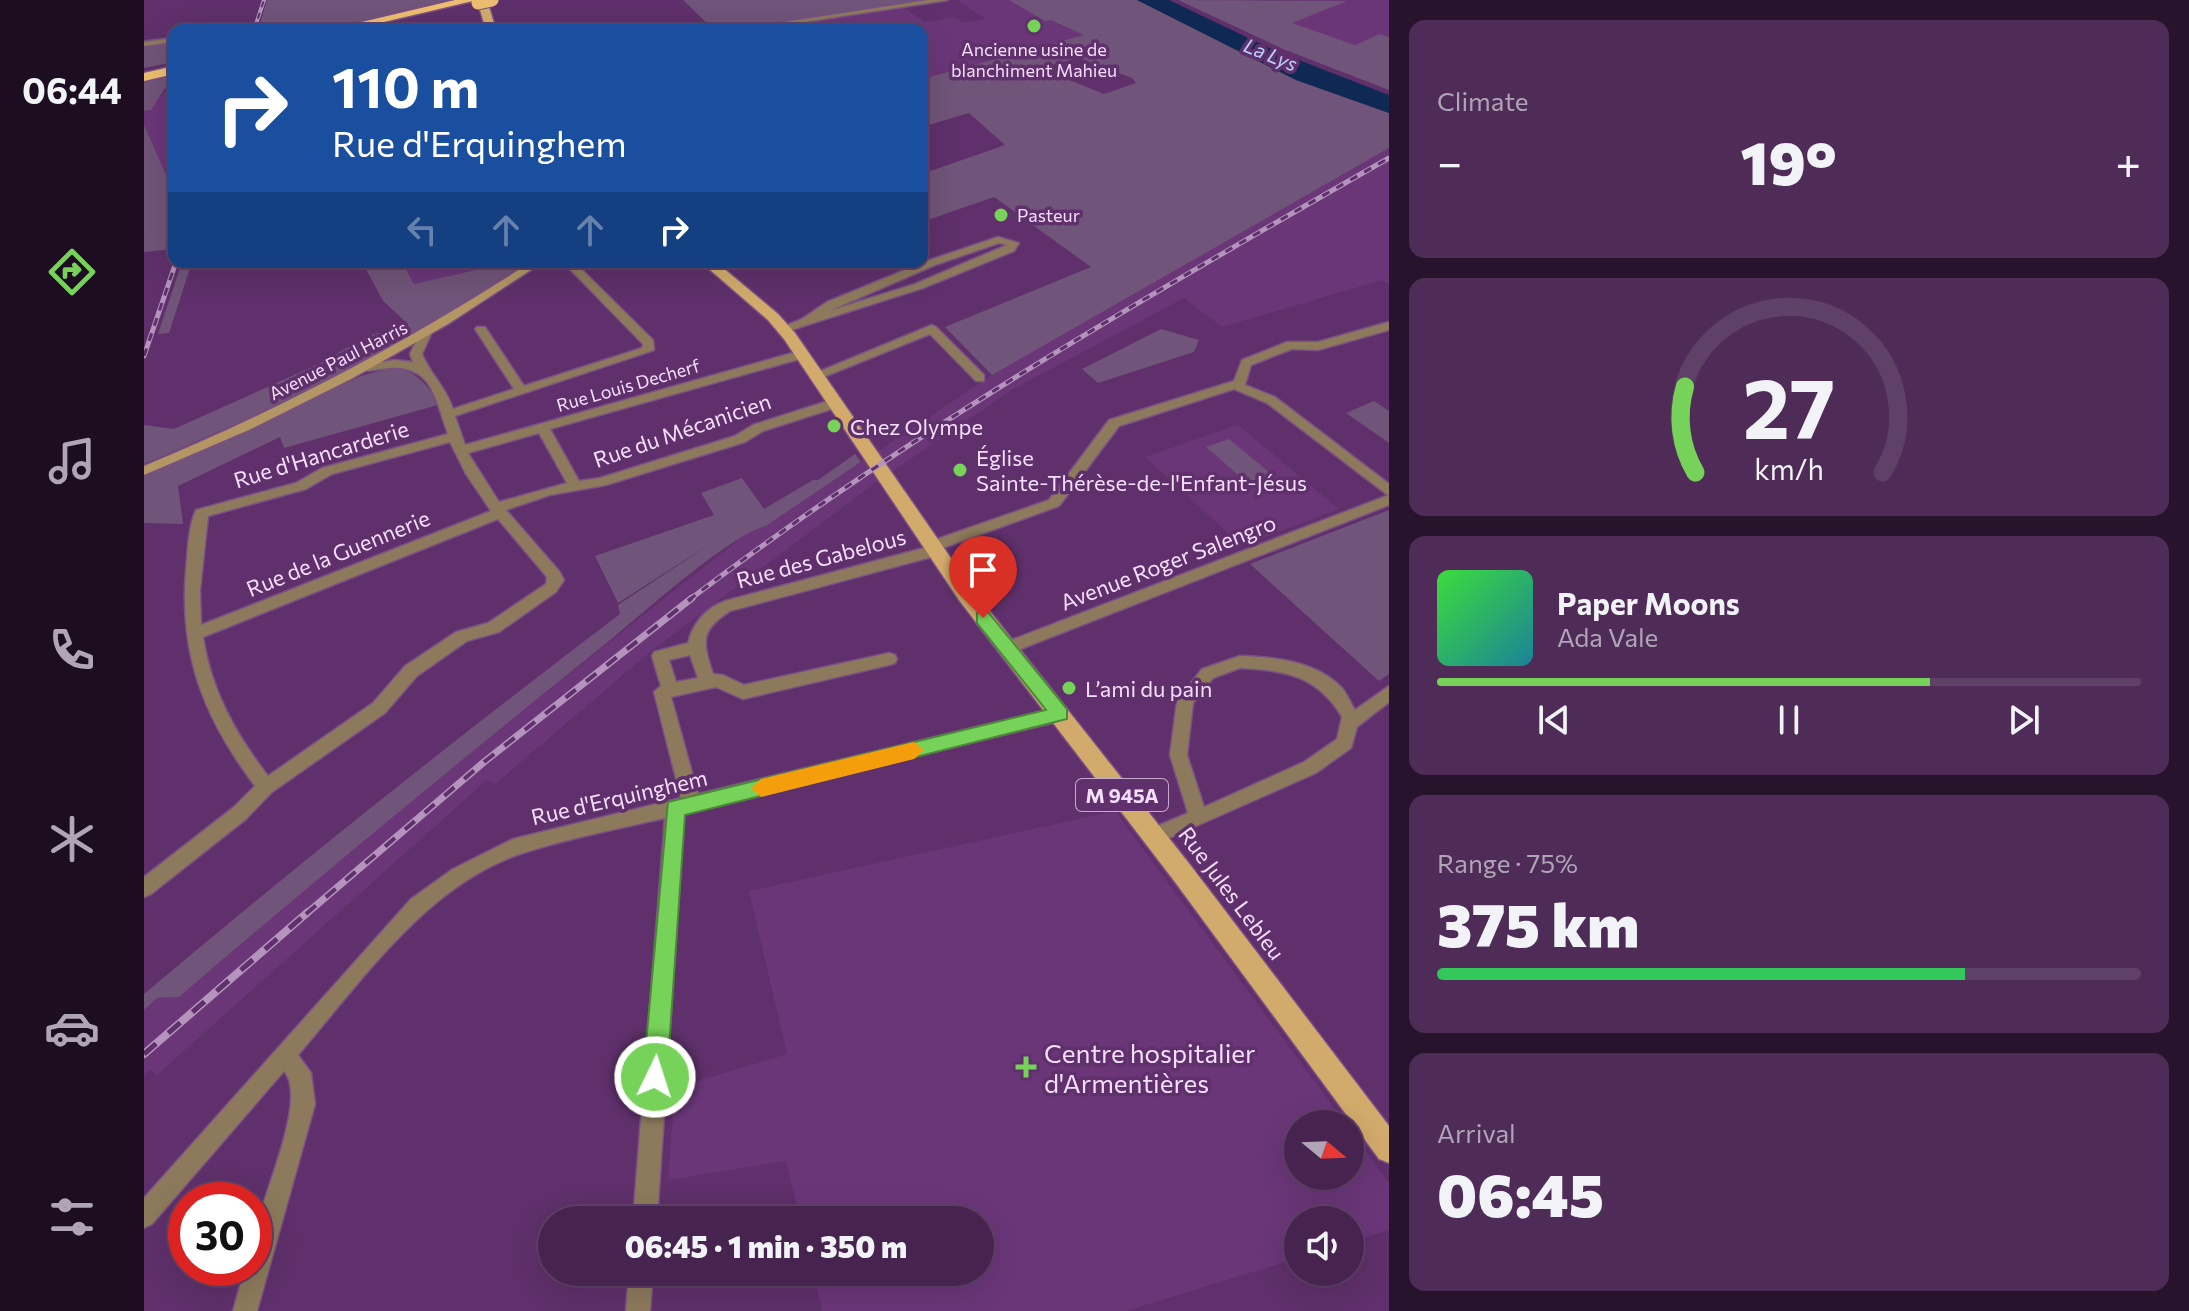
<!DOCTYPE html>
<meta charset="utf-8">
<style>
:root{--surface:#472450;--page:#4e2c57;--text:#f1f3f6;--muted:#b0a4b7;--line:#5f4167;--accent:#77d259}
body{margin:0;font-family:Commissioner,sans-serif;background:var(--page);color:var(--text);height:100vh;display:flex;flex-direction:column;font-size:30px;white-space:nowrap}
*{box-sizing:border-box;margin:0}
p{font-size:26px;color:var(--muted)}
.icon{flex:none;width:44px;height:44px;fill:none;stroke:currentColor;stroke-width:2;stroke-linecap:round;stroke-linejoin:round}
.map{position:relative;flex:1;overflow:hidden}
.drawer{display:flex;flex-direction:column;gap:20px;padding:20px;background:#27142c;width:800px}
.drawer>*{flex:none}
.top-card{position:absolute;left:24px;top:24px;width:760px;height:244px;border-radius:16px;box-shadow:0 8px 32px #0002,0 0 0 2px var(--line);background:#1a4fa0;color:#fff;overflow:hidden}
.needle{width:52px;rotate:109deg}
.controls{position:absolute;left:1140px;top:1110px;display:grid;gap:16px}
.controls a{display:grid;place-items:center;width:80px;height:80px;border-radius:50%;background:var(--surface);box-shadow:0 8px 32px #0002,0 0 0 2px var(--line);font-size:40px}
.speed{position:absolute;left:24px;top:1182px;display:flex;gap:16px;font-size:40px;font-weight:700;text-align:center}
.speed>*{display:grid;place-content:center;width:104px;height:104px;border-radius:50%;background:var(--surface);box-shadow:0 8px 32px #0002,0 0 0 2px var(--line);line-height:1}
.speed .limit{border:12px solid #d22;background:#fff;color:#111}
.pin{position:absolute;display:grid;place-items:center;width:68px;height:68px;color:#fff;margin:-82px -34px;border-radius:50% 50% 50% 0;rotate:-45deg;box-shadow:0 0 8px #0007}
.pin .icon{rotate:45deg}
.me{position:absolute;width:88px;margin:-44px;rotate:4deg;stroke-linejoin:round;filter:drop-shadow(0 0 6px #0008)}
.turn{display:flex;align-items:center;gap:28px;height:168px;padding:0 32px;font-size:36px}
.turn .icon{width:104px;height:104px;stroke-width:2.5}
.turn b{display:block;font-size:56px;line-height:68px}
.lanes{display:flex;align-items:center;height:76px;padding:0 32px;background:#0003;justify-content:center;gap:40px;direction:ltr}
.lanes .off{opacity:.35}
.big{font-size:60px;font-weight:800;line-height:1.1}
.drawer .card{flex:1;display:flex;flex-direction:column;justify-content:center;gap:12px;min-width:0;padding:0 28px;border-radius:16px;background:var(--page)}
.drawer .dial{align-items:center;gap:0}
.dial svg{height:208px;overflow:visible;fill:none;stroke:var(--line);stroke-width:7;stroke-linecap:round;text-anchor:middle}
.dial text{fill:var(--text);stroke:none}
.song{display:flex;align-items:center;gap:24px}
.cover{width:96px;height:96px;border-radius:12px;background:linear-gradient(135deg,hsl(120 70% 55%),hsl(190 70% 35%))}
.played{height:8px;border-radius:4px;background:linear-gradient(90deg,var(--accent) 70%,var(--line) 70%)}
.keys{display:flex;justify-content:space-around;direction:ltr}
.heat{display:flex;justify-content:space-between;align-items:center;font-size:44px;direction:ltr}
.charge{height:12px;border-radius:6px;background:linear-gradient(90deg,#34c759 75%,var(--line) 0)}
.trip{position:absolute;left:394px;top:1206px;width:456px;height:80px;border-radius:40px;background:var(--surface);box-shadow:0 8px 32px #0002,0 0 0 2px var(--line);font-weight:800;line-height:80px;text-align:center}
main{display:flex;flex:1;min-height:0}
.tabs{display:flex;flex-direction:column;width:144px;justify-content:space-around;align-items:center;background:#1c0e20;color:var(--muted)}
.tabs .icon{width:56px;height:56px}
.tabs .current{color:var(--accent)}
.tabs b{font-size:36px;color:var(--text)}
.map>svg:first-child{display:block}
.built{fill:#6a3678}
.green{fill:#715479;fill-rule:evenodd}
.water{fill:#0e2a54}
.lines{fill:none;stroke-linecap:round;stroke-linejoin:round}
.minor-casing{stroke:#7a5085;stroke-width:3}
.tertiary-casing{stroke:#7a5085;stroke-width:3}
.secondary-casing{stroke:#7a5085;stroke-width:3}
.primary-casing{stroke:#7a5085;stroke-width:3}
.motorway-casing{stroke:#7a5085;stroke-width:3}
.minor{fill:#8d7a5c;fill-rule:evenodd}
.tertiary{fill:#8d7a5c;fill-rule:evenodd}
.secondary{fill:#b49665;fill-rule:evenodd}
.primary{fill:#d2ab6c;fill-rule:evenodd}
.motorway{fill:#edbe71;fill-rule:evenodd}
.rail-far3-casing{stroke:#b494bd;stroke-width:4}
.rail-far2-casing{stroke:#b494bd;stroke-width:5}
.rail-far1-casing{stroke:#b494bd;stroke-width:7}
.rail-casing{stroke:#b494bd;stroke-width:8}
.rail-far3{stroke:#5f306b;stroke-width:2;stroke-dasharray:6;stroke-linecap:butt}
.rail-far2{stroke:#5f306b;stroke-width:3;stroke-dasharray:8;stroke-linecap:butt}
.rail-far1{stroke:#5f306b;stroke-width:4;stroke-dasharray:13;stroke-linecap:butt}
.rail{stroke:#5f306b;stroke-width:5;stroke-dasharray:16;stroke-linecap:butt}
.motorway-bridge-casing{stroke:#7a5085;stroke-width:15;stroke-linecap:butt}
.motorway-bridge{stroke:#edbe71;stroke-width:13}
.route{fill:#77d259;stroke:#4d883a;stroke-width:2}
.slow{fill:#f59e0b}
.poi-dot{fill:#77d259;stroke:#5f306b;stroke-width:3}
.labels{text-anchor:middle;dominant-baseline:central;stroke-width:7;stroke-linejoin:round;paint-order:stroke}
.far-poi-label{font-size:18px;fill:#f4dffa;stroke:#5f306b}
.far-street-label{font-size:18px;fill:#f4dffa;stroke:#5f306b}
.far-water-label{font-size:20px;font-style:italic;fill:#b6d2fd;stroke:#5f306b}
.shield{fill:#5f306b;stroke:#c7aacf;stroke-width:2}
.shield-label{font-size:20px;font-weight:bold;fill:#f4dffa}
.poi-label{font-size:22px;fill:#f4dffa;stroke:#5f306b;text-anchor:start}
.street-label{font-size:22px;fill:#f4dffa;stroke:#5f306b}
.near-poi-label{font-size:26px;fill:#f4dffa;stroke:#5f306b;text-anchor:start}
</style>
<main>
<nav class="tabs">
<b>06:44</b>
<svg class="icon current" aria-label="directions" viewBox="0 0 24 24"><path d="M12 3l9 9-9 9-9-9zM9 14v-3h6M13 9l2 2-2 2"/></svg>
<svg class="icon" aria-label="music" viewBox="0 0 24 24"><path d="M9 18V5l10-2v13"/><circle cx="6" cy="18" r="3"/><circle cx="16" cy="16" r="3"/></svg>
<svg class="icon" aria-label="phone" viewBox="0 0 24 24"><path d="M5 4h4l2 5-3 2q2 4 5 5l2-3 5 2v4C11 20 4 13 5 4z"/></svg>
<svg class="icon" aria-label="climate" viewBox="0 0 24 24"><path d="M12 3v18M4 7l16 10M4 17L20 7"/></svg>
<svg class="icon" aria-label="car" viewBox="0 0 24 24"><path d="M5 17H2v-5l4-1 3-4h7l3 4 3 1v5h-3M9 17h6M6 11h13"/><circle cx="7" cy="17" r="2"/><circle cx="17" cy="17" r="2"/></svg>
<svg class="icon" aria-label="filters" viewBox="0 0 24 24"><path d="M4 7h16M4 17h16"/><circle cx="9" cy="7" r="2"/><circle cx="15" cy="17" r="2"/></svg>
</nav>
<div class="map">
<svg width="1245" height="1311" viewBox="0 0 1245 1311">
<rect width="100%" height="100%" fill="#5f306b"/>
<path class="built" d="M813,0H865L941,35L778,79V30H604L760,8L781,22L811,17L819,23L842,19Z
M1152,0H1245V37L1235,34L1211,45L1146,23Z
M30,91V193L0,125V111L6,110L20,92Z
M1245,148V284L1238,280L1078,327L1040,298L866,391L730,484L506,652L351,784L344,779L13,1075L6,1070L0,1075V1010L13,998L35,997L262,803L607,530L622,526L878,355Z
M258,262H375L359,269L354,265L270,284Z
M1094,425L1195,509L1098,546L1001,457Z
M971,811L1202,1124H1154V1176H1206V1130L1245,1183V1230L1206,1242V1220H1154V1258L982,1311H678L669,1272H836V1220H656L642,1161L524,1180L531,1088L643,1054L605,891Z"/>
<path class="green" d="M123,0H314L177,30H114Z
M539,0H791L575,30H570Z
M865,0H993L1152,80L1245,113V148L848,375L801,327L947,267L850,197L778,222V174L861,145L825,113L778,127V79L940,35L907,20L901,21ZM935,58L988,78L992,83L960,94L896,68Z
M1034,0L1203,1L1148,23L1211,45L1235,34L1245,37V90L1139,49Z
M30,37V62L0,68V40Z
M30,74L7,110L0,111V80Z
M0,125L30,193V249L0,252Z
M38,262H48L25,333L14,334Z
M258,262L270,284L354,265L359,269L375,262L384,263C262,343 135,408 0,464V425L30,429L179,362L221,337L264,324L239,301L222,269Z
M1017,329L1055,340L1050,352L954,383L938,369Z
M249,367C270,370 286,385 294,405L140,448L136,437L34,486L39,524L0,523V476L217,376Z
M1230,401L1245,411V443L1202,413Z
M1085,439L1131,477L1107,486L1062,447Z
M711,454L717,462L622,526C585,536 504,609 470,637C323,755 178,874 35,997L13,998L0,1010V994C155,863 314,737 476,614L474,605L572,540L474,603L451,556L570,515L557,493L598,478L620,509L669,480H674Z
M1245,510V674L1235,681L1106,564Z"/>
<path class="water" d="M993,0H1025L1134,52L1245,95V113L1152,80Z"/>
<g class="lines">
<g class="minor-casing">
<path id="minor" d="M784,0H804L608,30H588Z
M346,24L349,28L322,30L323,28Z
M480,27L485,30H477Z
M30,38V42L0,46V42Z
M854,237L875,243L870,251L779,288L644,331H636L634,329L658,319L683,302L783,261ZM855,243L863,245L771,284L685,311L791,265Z
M419,262H430L509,340L510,350L311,416L321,445L659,350L663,351V357L406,429L435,481L456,478L591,436L609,425L687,400L692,399L698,403L697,406L619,431L601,442L462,485L406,495L362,510L415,571L420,580L412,592L355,632L323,641L273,676L241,713L128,792L102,819L7,894L0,897V877L90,807L111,786C60,718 35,655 42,570C44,551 44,527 52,510L152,483L178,468L304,434C290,396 288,361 237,369C228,370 221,373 214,368L216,365L251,360L269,362L266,354L277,331L281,330L287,334L278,354C286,374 302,387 309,409L370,389L331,329L333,327H341L380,386L498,348L499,344ZM395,433L423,483L355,502L324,453ZM306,442L322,474L347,511L57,625L56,590L64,516L162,489L188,474ZM354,519L403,577L402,584L344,623L312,632L261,666L229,703L124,776C91,733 67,690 59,637Z
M1245,322V330L1174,350L1148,349L1107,365L1101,385L1131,397L1245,484V496L1123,403L1090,389L975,426L915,506L796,549L795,555L586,611C555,631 559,643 569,674L579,675L600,685L745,653L751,655L753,659L751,663L745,665L599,699L572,687L527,697L554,794L916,707L922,709L924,714L922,719L916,721L540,813L513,1220H489L521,818C474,829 425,838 379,853C283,884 217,982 154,1055L167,1073L171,1104L113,1311H89L101,1268H110C110,1258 109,1247 110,1237C116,1200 165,1099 140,1071L8,1224L0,1228V1198L267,899L309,869L369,839L537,798L510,692L517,686L508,656L510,652L544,643C549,623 562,608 581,601L780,548L782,543L905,500L965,420L1090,381L1098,360L1143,342H1174ZM546,655L554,678L532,682L525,660Z
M788,325L792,327L840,375V381H832L786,334L677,378H669L667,375Z
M1096,656C1131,657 1172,661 1198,688C1203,694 1207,704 1211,710L1245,686V702L1213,727L1207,748L1172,773L1016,842L1010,844L1004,842L1001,836L1004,830L1044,813L1026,755L1033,701L1058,669ZM1096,668C1141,670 1174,676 1198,717L1193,739L1160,762L1060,807L1043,755L1049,703L1069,678Z
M485,1272H509L506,1311H482Z"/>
</g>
<g class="tertiary-casing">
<path id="tertiary" d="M1245,495V505L869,652H857L855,648L857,644Z"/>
</g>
<g class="secondary-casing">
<path id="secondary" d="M387,262H399L304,324L207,379L107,429L0,475V466C136,410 263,342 387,262Z"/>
</g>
<g class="primary-casing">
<path id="primary" d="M333,0H343L352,30H342Z
M557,262H572L634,314L651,333L829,590L1047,866L1245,1126V1163L1235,1159L1031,882L815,600L640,339L624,320Z"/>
</g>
<g class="motorway-casing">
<path id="motorway" d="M311,0H333L206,30H184Z
M30,66V74L0,81V73Z"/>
</g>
<use href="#minor" class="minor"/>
<use href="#tertiary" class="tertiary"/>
<use href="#secondary" class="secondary"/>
<use href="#primary" class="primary"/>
<use href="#motorway" class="motorway"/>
<g class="rail-far3-casing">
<path id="rail-far3" d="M110,30L120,0"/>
</g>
<g class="rail-far2-casing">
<path id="rail-far2" d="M0,356L32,262
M545,600C766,432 1004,295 1245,158"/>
</g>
<g class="rail-far1-casing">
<path id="rail-far1" d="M162,914L340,762L548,598"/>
</g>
<g class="rail-casing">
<path id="rail" d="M0,1054L164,912"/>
</g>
<use href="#rail-far3" class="rail-far3"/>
<use href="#rail-far2" class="rail-far2"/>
<use href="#rail-far1" class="rail-far1"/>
<use href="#rail" class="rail"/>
<g class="motorway-bridge-casing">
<path id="motorway-bridge" d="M334,3L348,0"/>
</g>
<use href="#motorway-bridge" class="motorway-bridge"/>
</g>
<path class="route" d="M839,611L845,613L923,709V719L541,815L523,1077L520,1086L511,1090L503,1086L499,1077L524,802L902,710L833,623V613Z"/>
<path class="slow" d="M770,742L780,750L770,759L617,797L607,788L617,779Z"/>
<g class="poi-dot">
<circle cx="890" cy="26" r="8"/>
<circle cx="857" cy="215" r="8"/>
<circle cx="690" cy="426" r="8"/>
<circle cx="816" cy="470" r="8"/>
<circle cx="925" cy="688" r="8"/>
<path d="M878 1055h8v8h8v8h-8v8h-8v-8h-8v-8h8z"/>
</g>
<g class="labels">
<g class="far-poi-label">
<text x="890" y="49">Ancienne usine de<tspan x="890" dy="21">blanchiment Mahieu</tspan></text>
<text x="873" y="215" text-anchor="start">Pasteur</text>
</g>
<g class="far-street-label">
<text transform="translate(194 360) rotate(-27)">Avenue Paul Harris</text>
<text transform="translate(484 385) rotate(-16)">Rue Louis Decherf</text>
</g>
<g class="far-water-label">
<text transform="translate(1127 54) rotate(22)">La Lys</text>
</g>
<rect class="shield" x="932" y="779" width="92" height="32" rx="6"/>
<g class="shield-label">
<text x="978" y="795">M 945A</text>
</g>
<g class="poi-label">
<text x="706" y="426">Chez Olympe</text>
<text x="832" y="457">Église<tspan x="832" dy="25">Sainte-Thérèse-de-l'Enfant-Jésus</tspan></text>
<text x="941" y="688">L’ami du pain</text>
</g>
<g class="street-label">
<text transform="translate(538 430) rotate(-19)">Rue du Mécanicien</text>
<text transform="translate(177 454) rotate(-17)">Rue d'Hancarderie</text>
<text transform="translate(194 553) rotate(-22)">Rue de la Guennerie</text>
<text transform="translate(677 558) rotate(-15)">Rue des Gabelous</text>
<text transform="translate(1024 562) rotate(-21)">Avenue Roger Salengro</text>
<text transform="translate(475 797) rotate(-13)">Rue d'Erquinghem</text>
<text transform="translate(1088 893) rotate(53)">Rue Jules Lebleu</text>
</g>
<g class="near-poi-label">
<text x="900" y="1052">Centre hospitalier<tspan x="900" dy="30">d'Armentières</tspan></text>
</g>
</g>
</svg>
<div class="controls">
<a><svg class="needle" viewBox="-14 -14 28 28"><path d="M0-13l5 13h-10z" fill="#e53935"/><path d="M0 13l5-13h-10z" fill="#b0a4b7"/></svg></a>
<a><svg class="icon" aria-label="sound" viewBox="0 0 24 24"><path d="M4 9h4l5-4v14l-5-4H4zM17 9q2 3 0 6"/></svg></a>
</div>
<div class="speed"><div class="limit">30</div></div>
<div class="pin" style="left:839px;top:618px;background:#d93025"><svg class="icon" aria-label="arrive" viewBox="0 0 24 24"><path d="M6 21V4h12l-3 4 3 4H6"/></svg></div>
<svg class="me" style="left:511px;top:1077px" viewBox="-20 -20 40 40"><circle r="17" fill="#77d259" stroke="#fff" stroke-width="3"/><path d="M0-11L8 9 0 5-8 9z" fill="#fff"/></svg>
<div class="trip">06:45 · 1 min · 350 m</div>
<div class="top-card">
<div class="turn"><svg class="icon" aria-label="right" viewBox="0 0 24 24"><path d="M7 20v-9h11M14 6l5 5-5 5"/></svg><div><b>110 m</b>Rue d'Erquinghem</div></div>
<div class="lanes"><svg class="icon off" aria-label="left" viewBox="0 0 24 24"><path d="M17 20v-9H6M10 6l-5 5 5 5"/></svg><svg class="icon off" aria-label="ahead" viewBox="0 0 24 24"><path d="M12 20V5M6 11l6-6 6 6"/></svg><svg class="icon off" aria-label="ahead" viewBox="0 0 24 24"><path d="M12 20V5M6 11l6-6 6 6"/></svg><svg class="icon" aria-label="right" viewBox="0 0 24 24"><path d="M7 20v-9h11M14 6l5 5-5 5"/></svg></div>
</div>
</div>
<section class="drawer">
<div class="card"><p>Climate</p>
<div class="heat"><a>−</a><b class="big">19°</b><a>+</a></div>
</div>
<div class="card dial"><svg viewBox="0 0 100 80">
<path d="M14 69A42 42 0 1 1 86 69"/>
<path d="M14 69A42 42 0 0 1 10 36" stroke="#77d259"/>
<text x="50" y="56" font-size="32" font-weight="700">27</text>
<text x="50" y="72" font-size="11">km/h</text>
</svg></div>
<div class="card">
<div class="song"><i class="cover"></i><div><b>Paper Moons</b><p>Ada Vale</p></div></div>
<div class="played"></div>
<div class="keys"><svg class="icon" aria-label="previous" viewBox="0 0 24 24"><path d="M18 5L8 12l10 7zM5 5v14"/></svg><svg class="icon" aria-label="pause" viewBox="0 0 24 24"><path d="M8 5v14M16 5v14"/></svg><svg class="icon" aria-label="next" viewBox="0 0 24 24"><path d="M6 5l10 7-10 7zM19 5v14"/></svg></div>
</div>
<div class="card"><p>Range · 75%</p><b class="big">375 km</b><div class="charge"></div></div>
<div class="card"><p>Arrival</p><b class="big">06:45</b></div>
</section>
</main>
